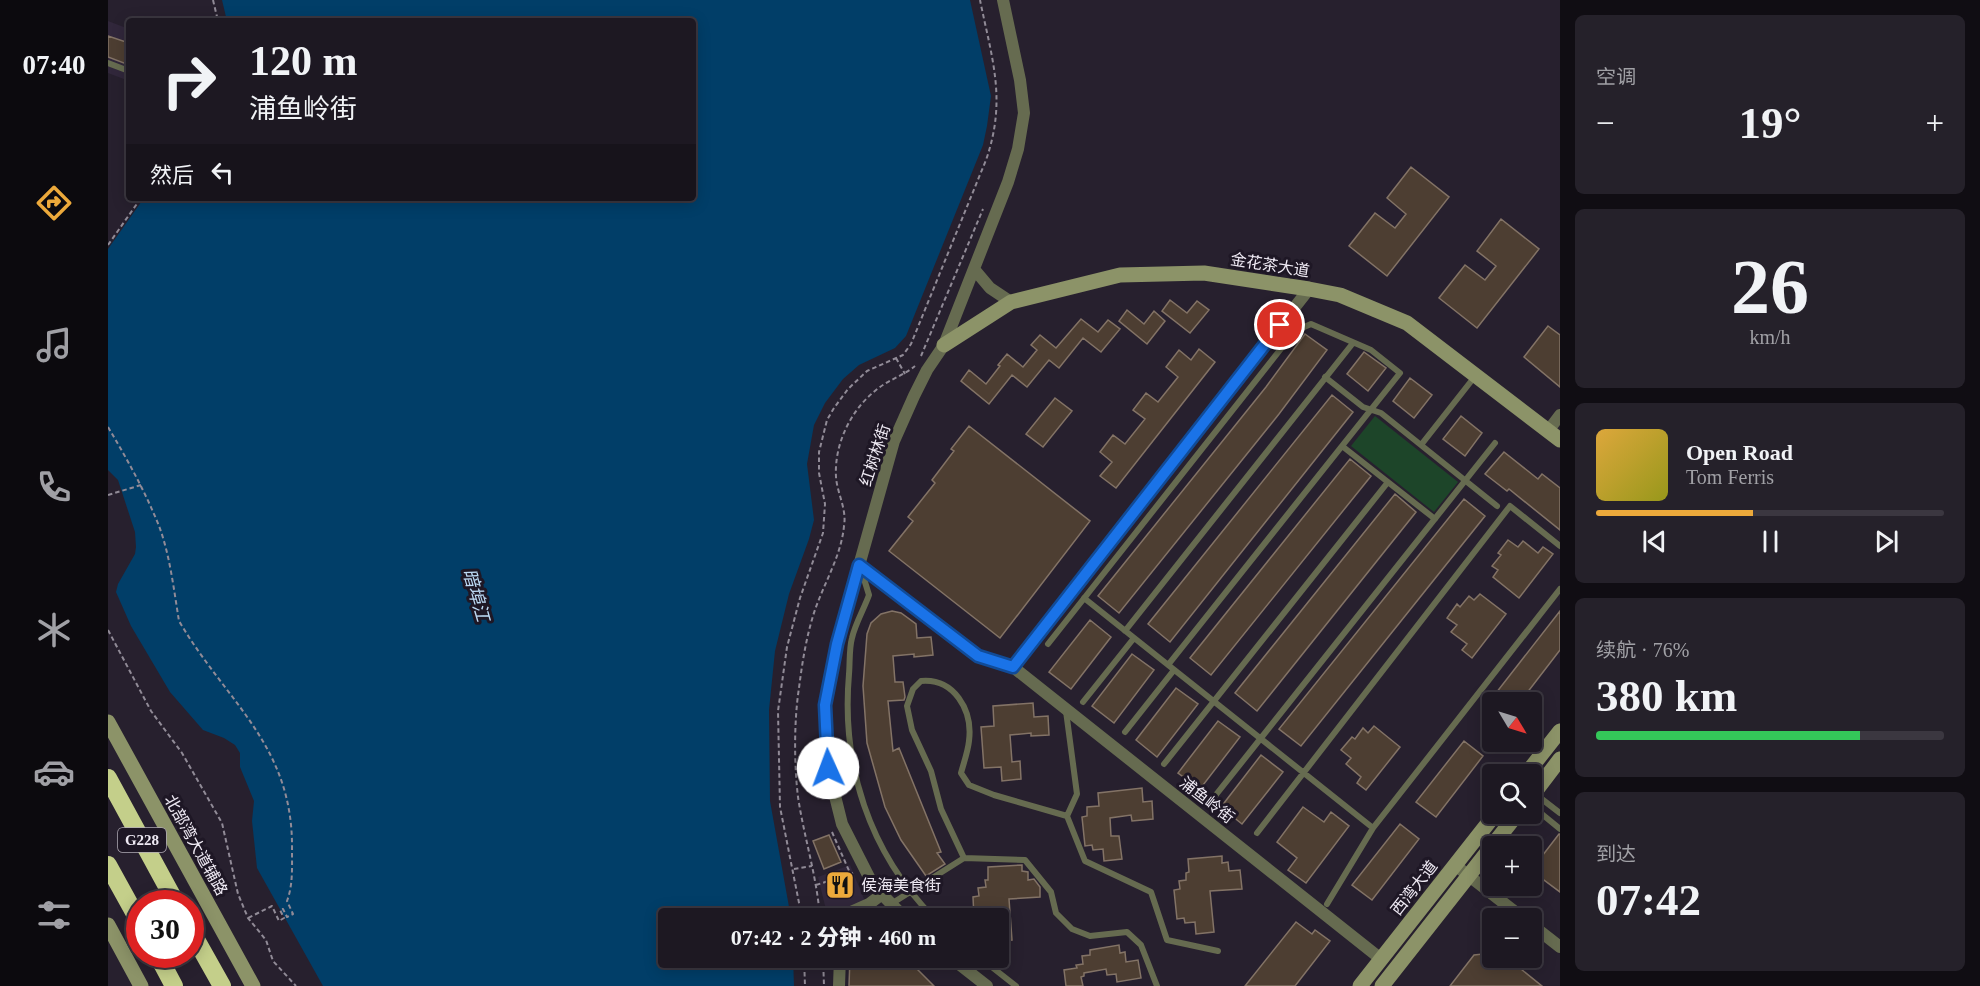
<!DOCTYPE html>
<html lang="zh">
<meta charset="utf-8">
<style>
:root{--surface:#1d1822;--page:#25212a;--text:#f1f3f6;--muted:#a0a0a5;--line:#3b3740;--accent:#eca93b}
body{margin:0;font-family:"Times New Roman","Noto Sans SC",serif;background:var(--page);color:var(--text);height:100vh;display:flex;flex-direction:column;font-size:22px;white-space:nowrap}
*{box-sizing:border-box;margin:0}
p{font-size:20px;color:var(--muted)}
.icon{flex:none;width:33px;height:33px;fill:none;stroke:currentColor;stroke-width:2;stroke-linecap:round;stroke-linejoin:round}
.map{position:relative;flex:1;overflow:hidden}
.panel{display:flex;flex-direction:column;gap:15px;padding:15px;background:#100d13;width:420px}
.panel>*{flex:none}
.hud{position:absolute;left:18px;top:18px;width:570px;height:183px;border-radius:6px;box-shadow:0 3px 15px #0003,0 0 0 2px var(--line);background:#1d1822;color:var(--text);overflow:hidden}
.needle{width:39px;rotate:128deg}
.tools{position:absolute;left:1374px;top:692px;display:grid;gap:12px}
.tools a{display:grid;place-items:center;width:60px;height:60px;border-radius:6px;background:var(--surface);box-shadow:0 3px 15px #0003,0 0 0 2px var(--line);font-size:30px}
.speed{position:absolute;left:18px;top:890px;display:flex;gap:12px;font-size:30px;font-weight:700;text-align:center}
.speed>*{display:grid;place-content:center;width:78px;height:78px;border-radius:50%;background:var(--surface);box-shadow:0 3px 15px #0003,0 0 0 2px var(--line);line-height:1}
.speed .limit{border:9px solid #d22;background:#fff;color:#111}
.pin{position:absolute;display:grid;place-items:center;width:51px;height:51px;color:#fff;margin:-26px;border:3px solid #fff;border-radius:50%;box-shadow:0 2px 6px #0007}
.me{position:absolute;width:66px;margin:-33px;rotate:358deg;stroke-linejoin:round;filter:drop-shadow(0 0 4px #0008)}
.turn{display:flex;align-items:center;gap:21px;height:126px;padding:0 24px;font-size:27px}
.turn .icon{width:78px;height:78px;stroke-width:2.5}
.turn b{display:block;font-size:42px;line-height:51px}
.then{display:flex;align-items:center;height:57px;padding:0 24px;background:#0003;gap:12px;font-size:22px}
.big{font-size:45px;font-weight:800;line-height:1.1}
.panel .card{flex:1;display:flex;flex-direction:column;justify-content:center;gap:9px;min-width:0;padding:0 21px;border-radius:9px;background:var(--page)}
.panel .dial{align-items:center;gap:0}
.dial b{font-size:78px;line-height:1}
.song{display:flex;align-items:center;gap:18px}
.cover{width:72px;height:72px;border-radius:9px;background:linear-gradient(135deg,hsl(40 70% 55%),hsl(60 70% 35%))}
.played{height:6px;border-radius:3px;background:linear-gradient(90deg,var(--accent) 45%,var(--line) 45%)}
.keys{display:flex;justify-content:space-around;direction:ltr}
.heat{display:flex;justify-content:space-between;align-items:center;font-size:33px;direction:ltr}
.charge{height:9px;border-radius:4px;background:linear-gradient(90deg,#34c759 76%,var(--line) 0)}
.trip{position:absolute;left:550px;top:908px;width:351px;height:60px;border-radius:6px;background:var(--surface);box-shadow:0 3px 15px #0003,0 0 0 2px var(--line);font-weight:800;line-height:60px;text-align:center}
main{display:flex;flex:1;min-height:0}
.tabs{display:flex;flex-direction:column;width:108px;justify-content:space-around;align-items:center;background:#0c0a0e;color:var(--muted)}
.tabs .icon{width:42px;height:42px}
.tabs .current{color:var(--accent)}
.tabs b{font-size:27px;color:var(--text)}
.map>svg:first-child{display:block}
.built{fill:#31273b}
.green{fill:#1d4529}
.water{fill:#013e68}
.building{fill:#4d3e32;stroke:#837366;stroke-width:1.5}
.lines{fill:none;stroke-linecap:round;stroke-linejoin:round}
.path{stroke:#918b97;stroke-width:2;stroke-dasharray:4.5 3;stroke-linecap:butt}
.lane{stroke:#666b50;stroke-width:6}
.street{stroke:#666b50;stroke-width:12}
.secondary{stroke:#8c9368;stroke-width:15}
.highway{stroke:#c4cf8a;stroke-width:18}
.route-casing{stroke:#114b97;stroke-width:15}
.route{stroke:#1a73e8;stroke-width:10}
.labels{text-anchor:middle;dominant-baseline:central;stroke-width:6;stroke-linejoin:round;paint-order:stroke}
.shield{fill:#1e1725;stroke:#b0aab5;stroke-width:1.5}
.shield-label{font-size:15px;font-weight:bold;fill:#eee9f3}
.street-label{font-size:16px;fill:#eee9f3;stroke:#1e1725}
.poi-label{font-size:16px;fill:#eee9f3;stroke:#1e1725;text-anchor:start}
.water-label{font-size:18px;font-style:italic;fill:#bedbf6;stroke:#1e1725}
</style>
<main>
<nav class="tabs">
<b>07:40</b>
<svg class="icon current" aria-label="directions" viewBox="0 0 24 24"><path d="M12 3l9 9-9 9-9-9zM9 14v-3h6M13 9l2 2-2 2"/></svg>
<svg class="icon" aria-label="music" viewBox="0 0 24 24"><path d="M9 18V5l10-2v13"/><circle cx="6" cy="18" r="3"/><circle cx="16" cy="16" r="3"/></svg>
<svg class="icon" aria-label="phone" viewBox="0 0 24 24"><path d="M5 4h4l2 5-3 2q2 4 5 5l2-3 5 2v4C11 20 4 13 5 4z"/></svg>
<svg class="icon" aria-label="climate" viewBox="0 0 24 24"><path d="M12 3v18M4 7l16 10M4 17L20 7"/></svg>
<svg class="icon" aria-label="car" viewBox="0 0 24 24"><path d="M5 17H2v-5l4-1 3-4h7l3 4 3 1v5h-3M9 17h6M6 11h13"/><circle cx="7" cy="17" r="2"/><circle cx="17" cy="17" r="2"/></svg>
<svg class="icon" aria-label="filters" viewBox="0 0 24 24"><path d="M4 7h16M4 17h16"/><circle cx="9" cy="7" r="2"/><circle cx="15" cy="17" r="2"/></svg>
</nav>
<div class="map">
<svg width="1452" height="986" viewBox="0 0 1452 986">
<rect width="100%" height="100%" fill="#27202e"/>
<path class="built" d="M0,21L21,29V81L0,73Z
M742,865L761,911L748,918H720L710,877Z"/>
<path class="green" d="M1267,416L1350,482L1326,512L1243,446Z"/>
<path class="water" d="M114,0H862L883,96L879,126L875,145L798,336L787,348L751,365L735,379L717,403L706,425L699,464L706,520L701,539L681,594L667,651L661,710L662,801L683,918H561V957H685L686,986H215L149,868L144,821L146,801L132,767V753L127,745L116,738L95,730L62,692L23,626L8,592L10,584L27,554L28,547L27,532L10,480L0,470V249L36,198H585V21H119Z"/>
<path class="building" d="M0,36L21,43V65L0,57Z
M1303,167L1341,197L1279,276L1241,246L1267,213L1287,228L1298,214L1279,198Z
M1393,219L1431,249L1369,328L1331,298L1357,265L1377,280L1388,266L1369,251Z
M1062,300L1079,313L1089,301L1101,310L1082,333L1054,311Z
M1019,310L1036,324L1046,311L1057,321L1039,344L1011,321Z
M973,319L990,332L1000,320L1012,329L993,352L975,338L951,368L941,360L919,387L904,375L881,404L853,381L861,370L878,384L892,366L890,365L899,354L915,367L929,350L923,345L932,335L948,348Z
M1440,326L1452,335V387L1416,357Z
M1197,334L1219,350L1171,414L1011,613L990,596L1158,387Z
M1091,349L1107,362L1008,488L992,476L1004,462L992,452L1005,435L1017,444L1037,419L1025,410L1038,393L1050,402L1070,377L1058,367L1071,350L1083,360Z
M1256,352L1278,368L1260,391L1239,374Z
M1302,378L1324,395L1306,418L1285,401Z
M1224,395L1245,412L1062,642L1040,624Z
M947,398L964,411L935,447L918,434Z
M1353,416L1374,433L1357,456L1335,439Z
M861,426L982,521L892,638L781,551L805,521L800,517L827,483L824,480L846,451L843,449Z
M1396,452L1430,479L1434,474L1452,488V530L1401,489L1399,491L1377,474Z
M1242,459L1263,476L1103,675L1082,658Z
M1287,494L1308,512L1149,711L1127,693Z
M1356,499L1377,516L1193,746L1171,729Z
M1400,540L1410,547L1415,541L1430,553L1435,547L1445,554L1411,598L1385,577L1390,570L1384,566L1393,555L1390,553Z
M1372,594L1398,614L1364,658L1354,650L1359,644L1343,632L1349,625L1339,618L1349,604L1352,607L1361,596L1366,600Z
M784,611L793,613L808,624L809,638L823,637L825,655L806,657V654L785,656L787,682H795L797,697L796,700L780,701L785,751L791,748L833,852L829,853L837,864L818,876L793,840L777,807L759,743L755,686L759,634L763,623L773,614Z
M1452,611V650L1412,702H1381Z
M982,620L1003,637L963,689L941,672Z
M1024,654L1046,670L1006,723L984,706Z
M1068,688L1090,704L1049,757L1028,740Z
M925,703L926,717L940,716L941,735L923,736V733L902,735L904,762L912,761L913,779L894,781L893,767L876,768L873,727L886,726L885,706Z
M1110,721L1132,737L1092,789L1070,773Z
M1266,726L1292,747L1258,790L1249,783L1253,777L1238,764L1243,758L1233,750L1244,737L1247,739L1255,728L1260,733Z
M1356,741L1375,756L1328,817L1308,802Z
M1153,755L1175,772L1134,824L1113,807Z
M1034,788L1035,802L1044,801L1045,819L1024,821L1023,815L1002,818L1003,836H1011L1014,859L996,861L995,849L985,850L984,845L977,846L974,817L979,816V807L991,806L990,793Z
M1195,807L1216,822L1223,812L1241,826L1198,883L1180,870L1189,858L1169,842Z
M1292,824L1311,839L1264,900L1244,885Z
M1451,834H1452V892L1432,877L1431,860Z
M721,835L733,862L716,869L705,841Z
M1114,856V863L1120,862L1121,871L1132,870L1134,889L1102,891L1106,932L1088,934L1087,922L1077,923L1076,918L1069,919L1066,890L1072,889L1071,881L1078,880V873L1081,872L1080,859Z
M914,865V871L920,872V880L926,879L932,887V897L901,899L904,940L891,941V918H866L865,897L871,896L870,888L878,887L877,880H880V867Z
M1188,922L1204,934L1207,930L1222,941L1187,986H1137Z
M1011,945L1012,953L1017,952L1018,962L1030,960L1033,978L1009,982L1008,974L999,975L998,969L976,973V976L973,977L975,986H958L956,970L969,968L968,965L975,964L974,956L982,955V950Z
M1384,953V957H1398L1434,986H1342L1366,955Z
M742,957H797L826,986H741Z"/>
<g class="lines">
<path class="path" d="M105,0L110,21
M0,245L33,198
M813,356L875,209
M788,358L797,374
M0,427C19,459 37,491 51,526C62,555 66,591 71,621C119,703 186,746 184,851C184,868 185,885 179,901L185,914L179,917L175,909L172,910L176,918L171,921L164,906L140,918
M0,495L33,485
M0,630L43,711L74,753L114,823L130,894L140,918L158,940L165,961L188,986
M724,832L742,873
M686,869L704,866
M708,885L745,873
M694,918L672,807L670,711L679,647L692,598L715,533L717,504L711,473V452L719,420L726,408L740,389L759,371L795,355L803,344L878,160C899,100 884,59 872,0
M712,918C709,877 696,837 690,797C686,764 686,720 691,688C694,664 698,639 705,616C714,586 733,558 736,526C739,509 729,493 728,477C726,443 744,407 772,387C783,379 796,375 807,366
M696,957L697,986
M715,957L716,986"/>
<path class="lane" d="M0,63L21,71
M1217,377L1255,407L1273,413L1389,506
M1313,445L1368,375
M1234,446L1327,519
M753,569L761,595C756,609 747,624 744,638C741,649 742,663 741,674C733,765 761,852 826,918
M976,598L1265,828
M1017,631L1245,343
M940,644L1187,331L1203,324L1263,350L1292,373L1060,665
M975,702L1026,638
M958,711L969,794L959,816
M1017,732L1066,670
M1056,764L1280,482
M1426,793L1452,813
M1103,801L1387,443
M1424,806L1452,829
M1149,833L1402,506L1452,546
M856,858L833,809L823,771L804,730L799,706L805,689L813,681C846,678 865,710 861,741C860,751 856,762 853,773L861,785L886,795L959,816L977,861L1043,892L1059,940L1110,951
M783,904L856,858L917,860L943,892L948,913L964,929L982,936L1019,932L1033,945L1049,986
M1219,904L1265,828L1452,589
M871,957L908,986"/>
<path class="street" d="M866,269L882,288L903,302
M1440,431L1452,415
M751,565L870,656L905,667L1273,959
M905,667L1201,289
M1347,865L1415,918
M734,918V916L761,904L773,895
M797,918L765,885L734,824L720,768L717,705L729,644L786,441L806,396L819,370L836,345L900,182L910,149L916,113L912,80L895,0
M1424,925L1452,947
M842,957L879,986
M731,986L732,957"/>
<path class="secondary" d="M836,345L903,302L1012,275L1096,273L1201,289L1232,295L1299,323L1452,440
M0,722L145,986
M1418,774L1452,731
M1424,796L1452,759
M0,925L33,986
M1252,986L1388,813
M1274,986L1410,813"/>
<path class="highway" d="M0,778L68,903
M0,865L32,923
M82,929L114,986
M49,954L66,986"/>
</g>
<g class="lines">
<g class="route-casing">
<path id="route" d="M720,768L717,705L729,644L751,565L870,656L905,667L1172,325"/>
</g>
<use href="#route" class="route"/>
</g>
<defs>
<g id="restaurant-square" transform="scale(1.5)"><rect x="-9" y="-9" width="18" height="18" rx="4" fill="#eca93b" stroke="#1e1725"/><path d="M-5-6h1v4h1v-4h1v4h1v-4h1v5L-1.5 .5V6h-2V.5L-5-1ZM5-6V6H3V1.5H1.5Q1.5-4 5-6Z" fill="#111"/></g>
</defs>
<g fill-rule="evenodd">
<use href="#restaurant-square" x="732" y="885"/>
</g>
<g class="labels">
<rect class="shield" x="10" y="828" width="48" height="24" rx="4.5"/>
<g class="shield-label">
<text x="34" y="840">G228</text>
</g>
<g class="street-label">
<text transform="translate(1162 265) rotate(9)">金花茶大道</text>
<text transform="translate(767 455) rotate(-72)">红树林街</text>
<text transform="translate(1099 800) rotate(38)">浦鱼岭街</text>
<text transform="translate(88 845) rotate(61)">北部湾大道辅路</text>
<text transform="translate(1306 888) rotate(-52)">西湾大道</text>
</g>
<g class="poi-label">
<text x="753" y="885">侯海美食街</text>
</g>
<g class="water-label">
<text transform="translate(368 595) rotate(74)">暗埠江</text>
</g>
</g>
</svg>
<div class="tools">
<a><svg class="needle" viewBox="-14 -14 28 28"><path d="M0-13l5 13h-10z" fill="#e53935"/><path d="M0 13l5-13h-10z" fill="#a0a0a5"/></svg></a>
<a><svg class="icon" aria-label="search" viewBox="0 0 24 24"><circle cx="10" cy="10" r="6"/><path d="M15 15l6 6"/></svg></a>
<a>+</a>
<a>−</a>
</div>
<div class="speed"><div class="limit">30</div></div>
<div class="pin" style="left:1172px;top:325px;background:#d93025"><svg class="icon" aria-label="arrive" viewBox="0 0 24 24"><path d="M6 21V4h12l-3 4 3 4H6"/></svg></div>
<svg class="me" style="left:720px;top:768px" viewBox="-20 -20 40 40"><circle r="19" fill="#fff"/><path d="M0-13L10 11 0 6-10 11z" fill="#1a73e8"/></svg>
<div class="trip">07:42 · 2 分钟 · 460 m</div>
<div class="hud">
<div class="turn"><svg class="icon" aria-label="right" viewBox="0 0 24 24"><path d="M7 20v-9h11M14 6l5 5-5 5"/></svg><div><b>120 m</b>浦鱼岭街</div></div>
<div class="then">然后<svg class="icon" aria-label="left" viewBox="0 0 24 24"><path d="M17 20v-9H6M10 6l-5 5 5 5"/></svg></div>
</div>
</div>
<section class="panel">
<div class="card"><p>空调</p>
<div class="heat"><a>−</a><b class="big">19°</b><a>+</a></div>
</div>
<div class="card dial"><b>26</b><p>km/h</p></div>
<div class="card">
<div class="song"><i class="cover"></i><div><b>Open Road</b><p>Tom Ferris</p></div></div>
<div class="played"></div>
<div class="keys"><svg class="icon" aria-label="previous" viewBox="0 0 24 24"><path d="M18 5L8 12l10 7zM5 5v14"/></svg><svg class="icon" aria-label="pause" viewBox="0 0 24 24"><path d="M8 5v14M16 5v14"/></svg><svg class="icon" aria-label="next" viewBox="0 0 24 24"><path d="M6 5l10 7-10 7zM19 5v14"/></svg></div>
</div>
<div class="card"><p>续航 · 76%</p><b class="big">380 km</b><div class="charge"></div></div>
<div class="card"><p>到达</p><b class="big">07:42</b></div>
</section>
</main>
